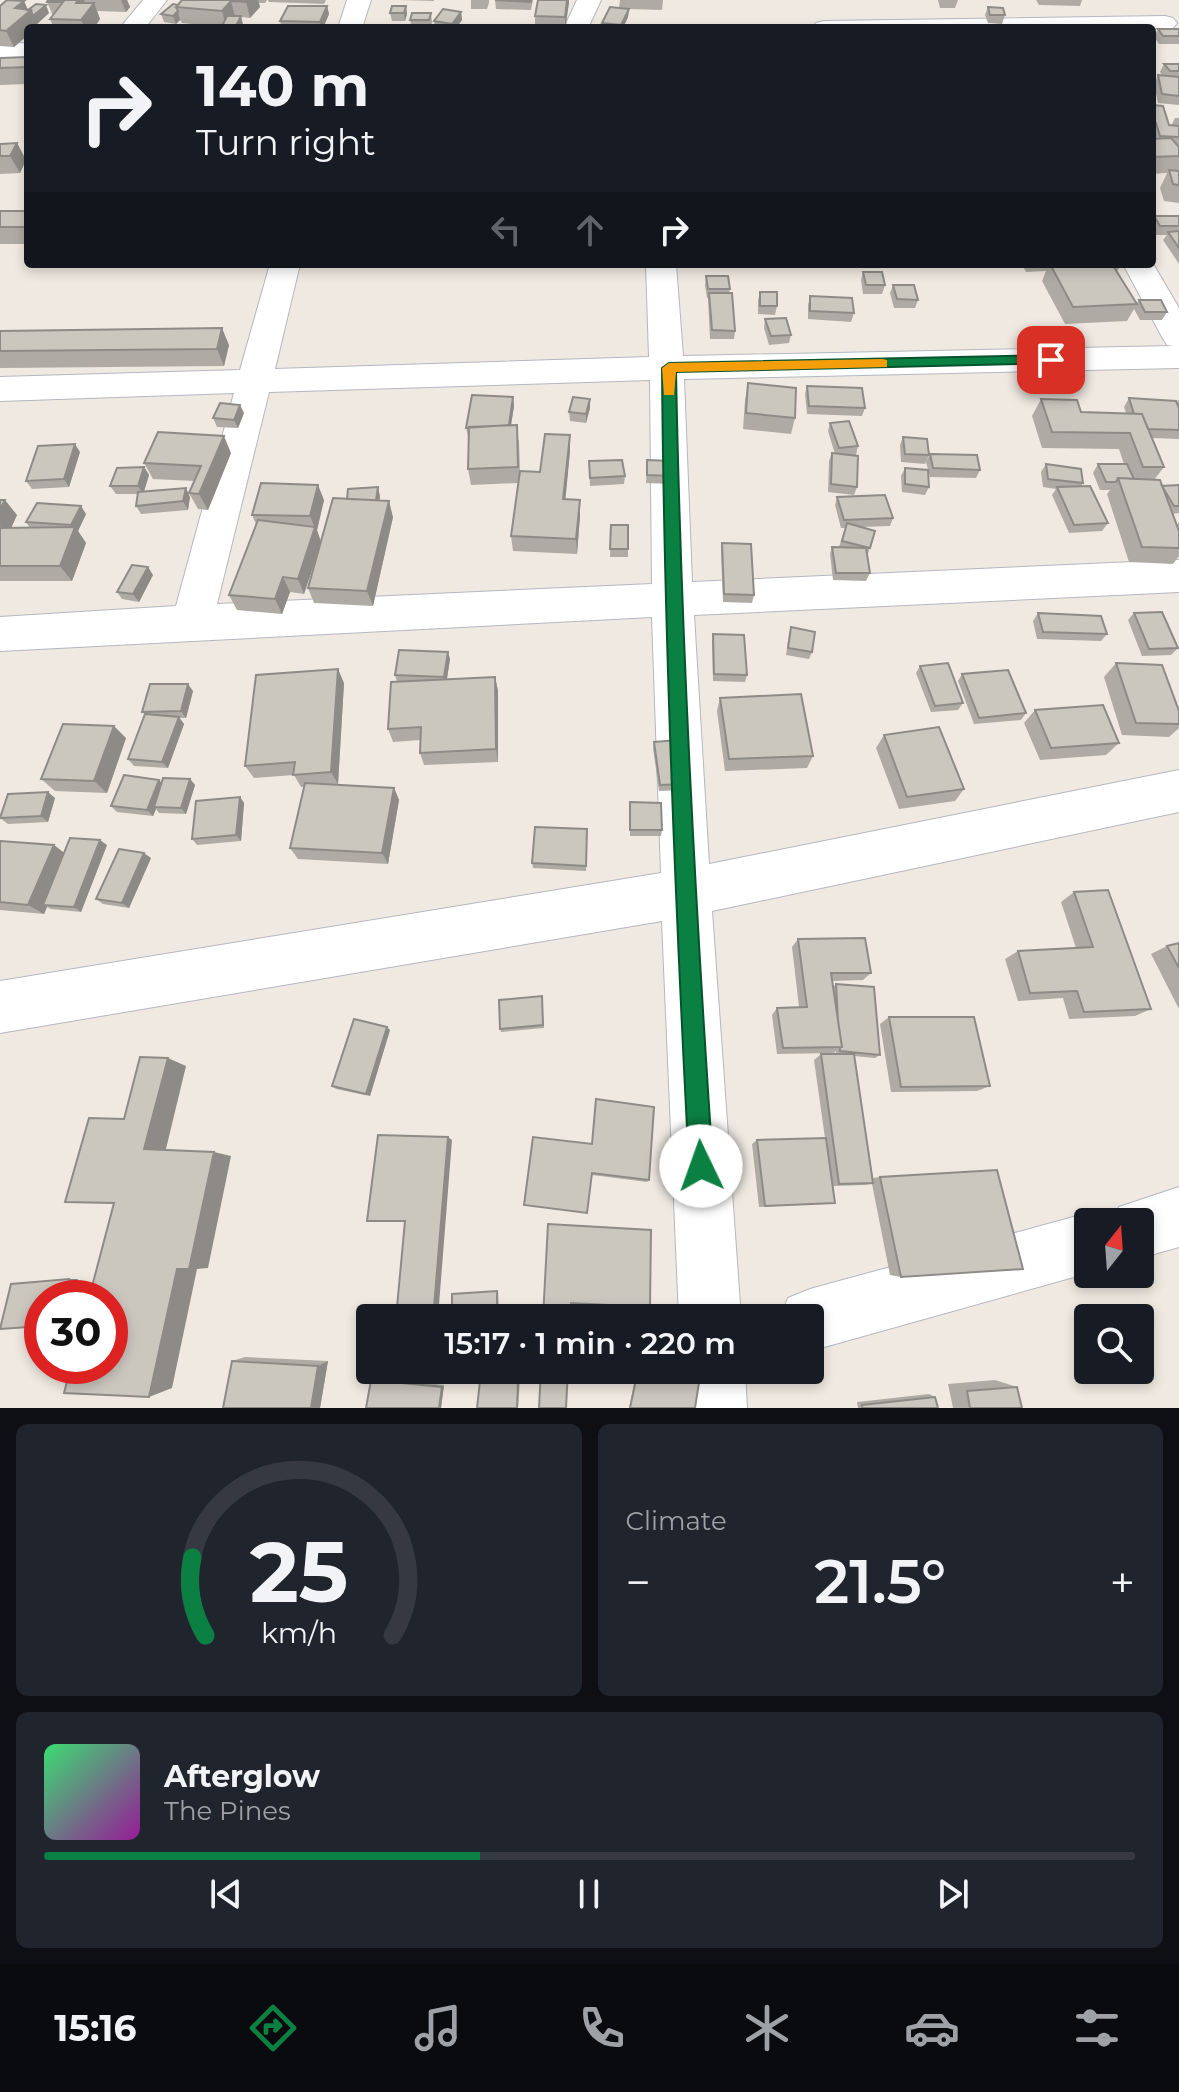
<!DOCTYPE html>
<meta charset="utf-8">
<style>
:root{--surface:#171b24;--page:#20242c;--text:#f1f3f6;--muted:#9ea1a6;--line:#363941;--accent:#0b8043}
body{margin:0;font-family:Montserrat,sans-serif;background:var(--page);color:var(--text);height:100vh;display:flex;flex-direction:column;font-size:30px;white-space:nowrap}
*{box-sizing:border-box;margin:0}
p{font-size:26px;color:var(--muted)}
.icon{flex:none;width:44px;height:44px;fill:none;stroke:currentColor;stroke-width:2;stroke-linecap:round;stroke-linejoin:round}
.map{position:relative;height:1408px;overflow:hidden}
.details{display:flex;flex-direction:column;gap:16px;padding:16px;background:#0d0f14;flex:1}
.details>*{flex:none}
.guide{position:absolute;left:24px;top:24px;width:1132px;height:244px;border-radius:8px;box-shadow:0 4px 12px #0003;background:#171b24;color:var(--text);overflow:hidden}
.needle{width:52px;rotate:17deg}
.fabs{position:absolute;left:1074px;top:1208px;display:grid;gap:16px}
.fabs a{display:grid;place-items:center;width:80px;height:80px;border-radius:8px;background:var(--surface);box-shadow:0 4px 12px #0003;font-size:40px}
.speed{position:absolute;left:24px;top:1280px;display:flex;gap:16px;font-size:40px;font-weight:700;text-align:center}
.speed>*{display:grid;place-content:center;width:104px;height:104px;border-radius:50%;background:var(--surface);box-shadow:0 4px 12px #0003;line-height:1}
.speed .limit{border:12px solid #d22;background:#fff;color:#111}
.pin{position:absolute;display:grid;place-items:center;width:68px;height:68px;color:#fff;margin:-34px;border-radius:16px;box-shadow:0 4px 12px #0006}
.me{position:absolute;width:88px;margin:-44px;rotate:357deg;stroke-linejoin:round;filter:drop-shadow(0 0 6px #0008)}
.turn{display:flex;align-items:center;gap:28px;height:168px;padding:0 40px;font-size:36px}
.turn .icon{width:104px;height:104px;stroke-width:2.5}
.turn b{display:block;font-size:56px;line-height:68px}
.lanes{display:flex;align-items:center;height:76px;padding:0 40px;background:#0003;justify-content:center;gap:40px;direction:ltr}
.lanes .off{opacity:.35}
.big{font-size:60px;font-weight:600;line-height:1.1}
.details .tile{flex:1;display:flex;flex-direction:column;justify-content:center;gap:12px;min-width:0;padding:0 28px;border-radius:12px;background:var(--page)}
.details .dial{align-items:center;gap:0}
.dial svg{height:208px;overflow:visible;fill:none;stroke:var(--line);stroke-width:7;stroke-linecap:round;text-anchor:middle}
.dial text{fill:var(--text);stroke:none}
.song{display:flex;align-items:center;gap:24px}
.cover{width:96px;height:96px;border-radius:12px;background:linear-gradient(135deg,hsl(140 70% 55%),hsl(300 70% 35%))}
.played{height:8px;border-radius:4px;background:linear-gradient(90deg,var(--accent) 40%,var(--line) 40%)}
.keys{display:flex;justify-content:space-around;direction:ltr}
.heat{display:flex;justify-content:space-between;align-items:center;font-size:44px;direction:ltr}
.details .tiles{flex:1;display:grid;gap:16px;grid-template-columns:1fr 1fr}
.tile:last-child{grid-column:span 2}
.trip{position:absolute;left:356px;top:1304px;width:468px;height:80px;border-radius:8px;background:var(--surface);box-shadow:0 4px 12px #0003;font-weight:600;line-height:80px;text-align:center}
.dock{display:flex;height:128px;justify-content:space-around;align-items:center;background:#090b0e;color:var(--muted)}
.dock .icon{width:56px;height:56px}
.dock .on{color:var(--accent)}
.dock b{font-size:36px;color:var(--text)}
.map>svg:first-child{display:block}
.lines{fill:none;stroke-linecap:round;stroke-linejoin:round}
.street-casing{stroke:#b4b7c1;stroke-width:2}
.street{fill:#fff;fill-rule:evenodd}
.wall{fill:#afaba4}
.shaded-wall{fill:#8e8b86}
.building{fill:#cbc7bf;stroke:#8e8b86;stroke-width:2}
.route{fill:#0b8043;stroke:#07532c;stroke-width:2}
.slow{fill:#f59e0b}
</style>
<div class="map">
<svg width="1179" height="1408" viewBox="0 0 1179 1408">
<rect width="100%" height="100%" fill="#efe9e1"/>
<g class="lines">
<g class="street-casing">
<path id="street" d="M143,0H167L145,28H120Z
M347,0H371L362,28H338Z
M577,0H601L588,28H564Z
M1165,16L1173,18L1177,23L1173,28H812L816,23L824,21Z
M28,43V57L0,58V44Z
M1152,262L1179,308V368L684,379L692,582L1179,560V592L694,615L709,864L1179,770V812L712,911L741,1318H679L662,921L0,1033V981L661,873L652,617L0,651V617L176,606L234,393L0,401V377L240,370L270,264H300L275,369L649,357L646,264H676L683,356L1173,346L1167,345L1162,337L1123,264ZM650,380L652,584L217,604L269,392Z
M1179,1187V1247L1140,1258V1222H1113L1119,1207Z
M1088,1213L1109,1222H1088V1273L810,1351V1318H780L788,1298L810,1289Z
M681,1370H745L747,1408H683Z"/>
</g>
<use href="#street" class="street"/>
</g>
<path class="wall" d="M48,0H127L130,7L126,12L97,11L100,19L94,28H54L50,19L53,16L47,2Z
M182,0H267L265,3H259L260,7L250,18L241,17L243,25L222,27L182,23L180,20L176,24L164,22L161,14L178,5Z
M268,0H326L324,4L269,2Z
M399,0H434V1Z
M471,0H489V3L487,9H471Z
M495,0H533L531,10L496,9Z
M538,0H578H569L566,28H535V16Z
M620,0H663L662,10L629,9L628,17L623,28H602V23L619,8Z
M938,0H958L955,8H940Z
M1036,0H1082L1080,6L1039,5Z
M0,6L49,13L37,24L38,26L14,47L0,46Z
M327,6L329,14L323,28H282L280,21Z
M406,6L407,14L405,21H392L390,13Z
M988,7L1005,15L1002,24L988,23L985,15Z
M461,12L462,20L456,28H435L434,21Z
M431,13L432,22L431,28H412L410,20Z
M1158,29H1179V44H1159L1154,37Z
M28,57V84L0,85V58Z
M1164,64H1179V105L1158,103L1154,84L1158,75L1163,76L1160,72Z
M1152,105L1169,125L1171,126L1175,118H1179V203L1164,201L1160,188L1167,173L1152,174Z
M17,143L26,160L20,173L0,174V144Z
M0,211H28V244H0Z
M1154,216H1179V264L1163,240L1167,235H1155L1152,230V220Z
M1022,264H1121L1117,272L1136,304L1139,300L1167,312L1162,320H1140L1134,309L1127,321L1065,324L1042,281L1046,271L1026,272Z
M863,272L885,285L882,294H863L861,280Z
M706,276L730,289L729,293L735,331L734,339H710L708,298H707L705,285Z
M893,285L918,300L915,308H894L890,293Z
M760,292L777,306L775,315L758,314V300Z
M810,296L854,313L851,322L808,319V305Z
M765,319L791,335L789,343L769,345L764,328Z
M0,331L229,345L224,366L0,368Z
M748,383L795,418L791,434L743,429L745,400Z
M807,386L865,408L862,416L807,414L805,394Z
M513,397L514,406L511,425L519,441L520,473L540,472L570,435V451L565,499L580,500V516L577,554L513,551L511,536L518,483L471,485L468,469V436L466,428Z
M1129,398L1177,402L1179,399V439L1152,438L1164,467L1154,480L1162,486L1179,485V513L1172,514L1177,525L1179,522V556L1173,564L1129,562L1107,494L1110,490H1100L1093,473L1098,464H1124L1119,449L1042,448L1032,416L1041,399L1081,412L1126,413L1124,407Z
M590,408L586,423L570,421L569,412Z
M244,413L238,428L217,427L213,418Z
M830,423L858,446L856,455H849L857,487L854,495L828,492L829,461L832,453L835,454L828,431Z
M903,437L929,455L925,464L901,462L900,445Z
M80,452L69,487L32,489L26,481Z
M231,453L208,510L198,509L189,493L195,481L153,479L144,463Z
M930,454L980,470L976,478L930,477L926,462Z
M647,460L672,476L671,484L646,483Z
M589,461L625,476L624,484L590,486Z
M1046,464L1083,483L1081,486L1108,523L1102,531L1069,533L1052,495L1056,489L1043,487L1041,472Z
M144,467L149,475L144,492L190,497L188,510L141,514L136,506L138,494H116L110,486Z
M905,468L929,487L925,495L902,492L901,476Z
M380,496V501L393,517L373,606L314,603L308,588L315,561L304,594L290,592L282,614L237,610L229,595L256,524L252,515L324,500L317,530L321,541L347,499Z
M837,497L893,518L890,526L861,527L870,548L867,556L870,573L866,581L833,580L830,554L832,547H839L845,528H841L835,505Z
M0,500L17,515L11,528H30L26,522L86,514L78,531L86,543L72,581H0Z
M611,525H628V557H610Z
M722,543L754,595L752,603L723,602L721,551Z
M153,575L139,602L122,599L117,592Z
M1038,613L1107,634L1101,641L1037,639L1033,621Z
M1134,613L1178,648L1171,655L1142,656L1128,620Z
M791,627L812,652L809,659L786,655L789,635Z
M713,634L747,675L745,682L713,681L712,641Z
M450,659L447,679L495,677L498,691V762L424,765L420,753V740L393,742L388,729L397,682L395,675Z
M1116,663L1179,711V728L1169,737L1122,735L1104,677Z
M920,666L963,703L958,710L931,712L916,673Z
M962,674L1026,713L1021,720L974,724L958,681Z
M344,683L338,784L331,785L394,788L399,800L388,864L298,859L290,848L304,787H301L294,775L254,778L245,766Z
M193,691L186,718H179L184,724L168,768L134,766L128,759L145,715L142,712Z
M720,698L813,756L807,768L725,771L717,711Z
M1035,710L1119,743L1106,755L1040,760L1024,723Z
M884,735L964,789L955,801L899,809L876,748Z
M126,738L107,793L55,791L41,779Z
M654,742L684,784L682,790L659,791L653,748Z
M190,779L195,785L186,814L159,813L156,809L153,816L117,812L111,806L162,782Z
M240,797L244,803L241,841L197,845L192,839Z
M55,798L48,822L8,824L0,818Z
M630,808L662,830L661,836H630Z
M587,829L586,871L533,868L532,863Z
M0,841L54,845L64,853L107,845L81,912L51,909L47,907L44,914L0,910Z
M151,858L129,908L103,904L96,899Z
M1074,892L1151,1009L1135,1016L1069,1019L1063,998L1018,1001L1005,959L1018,951L1076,948L1061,902Z
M798,939L871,973L863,980L832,981L833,987L836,984L880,1055L875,1058L854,1056L873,1178L880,1177L901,1277L890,1275L872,1184L864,1185L833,1186L835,1203L759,1207L752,1144L757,1140L825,1138L814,1060L821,1054H836V1051L834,1053L777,1054L772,1015L777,1008L799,1007L792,947Z
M1179,943V1009L1151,954L1167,946Z
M542,1000L544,1028L501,1032L500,1029Z
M889,1017L990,1086L977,1091L891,1092L880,1024Z
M390,1030L370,1096L336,1089L332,1086Z
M592,1144L649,1180L647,1182L592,1175L587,1213L524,1205Z
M245,1357L328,1361L320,1408L232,1361Z
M637,1370H701L629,1408Z
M375,1377L444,1385L441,1408L371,1380Z
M482,1378L520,1380L518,1408L480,1381Z
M995,1380L1017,1387L1022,1408H953L948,1384Z
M929,1394L935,1397L938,1408H858L857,1402Z"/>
<path class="shaded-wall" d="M78,0H84L88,10L94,3L100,19L94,28H84L76,3Z
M121,0H127L130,7L126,12Z
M247,0H258L260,7L250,18L246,2Z
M567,0H569V3L565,28V17Z
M24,1L29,12L46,5L49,13L37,24L38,26L37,28H28V35L14,47L6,31L15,8Z
M231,1L235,17L226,27L222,11Z
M327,6L329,14L323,28H321L320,22Z
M406,6L407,14L405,21L404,13Z
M629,9L628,17L623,28H621V25Z
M178,11L180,20L176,24L173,16Z
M461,12L462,20L456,28H453L452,24Z
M241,16L243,25L241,28H235Z
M17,143L26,160L20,173L10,156Z
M222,328L229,345L224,366L217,349Z
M513,397L514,406L509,438L508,430Z
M590,399V408L586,423V414Z
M240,405L244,413L238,428L234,420Z
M570,435V451L564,515L563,499Z
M224,436L231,453L208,510L199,494Z
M75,444L80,452L69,487L64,479Z
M144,467L149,475L143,494L138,486Z
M318,485L324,500L317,530L321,543L304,594L298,579L315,528L310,516Z
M378,487L380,496L378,512L376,504Z
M186,488L190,497L188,510L183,501Z
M5,500L17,515L8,535L0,526V509Z
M580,500V516L577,554L576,539Z
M389,501L393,517L373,606L367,591Z
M81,506L86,514L78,531L86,543L72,581L60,566L74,530L71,525Z
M148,567L153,575L139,602L133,594Z
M283,577L290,592L282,614L275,599Z
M448,652L450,659L446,684L444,677Z
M338,669L344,683L338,784L331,772Z
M495,677L498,691V762L496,749Z
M188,684L193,691L186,718L181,711Z
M179,717L184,724L168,768L162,762Z
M114,726L126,738L107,793L94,781Z
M190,779L195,785L186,814L181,808Z
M159,780L165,786L154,807L156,809L153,816L147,810Z
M394,788L399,800L388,864L382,853Z
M48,792L55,798L48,822L41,816Z
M240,797L244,803L241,841L236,835Z
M100,840L107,845L81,912L74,907Z
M54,845L68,856L43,905L47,907L44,914L28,905Z
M144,853L151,858L129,908L122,903Z
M387,1027L390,1030L370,1096L366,1094Z
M168,1058L186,1066L165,1153L144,1149Z
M448,1137L452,1140L439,1305L434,1307Z
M214,1152L231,1156L208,1268L197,1269L172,1388L149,1397L177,1269Z
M69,1279H78L74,1298H65Z
M498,1290L499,1318H497V1291Z
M328,1361L320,1408H311L318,1366Z
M444,1385L441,1408H439L442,1387Z"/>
<path class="building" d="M7,0L24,1L15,8L31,10L6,31L0,30V6Z
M48,0H78L76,3H94L81,20L50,19L63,2H47Z
M182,0H247L246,2L231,1L222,11L176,7Z
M495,0H531V2Z
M538,0H567L565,17L535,16Z
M36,4L46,5L33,16L31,10H28Z
M173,4L178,5L176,7L178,11L173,16L161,14Z
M288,6H327L320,22L280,21Z
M392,6H406L404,13H390Z
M610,7L629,9L621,25L602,23Z
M988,7L1003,8L1005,15H990Z
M443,9L461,12L452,24L434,21Z
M412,13H431L429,20H410Z
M227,16H241L235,28H221Z
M1158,29H1179V36H1163Z
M28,57V67L0,68V58Z
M1164,64H1179V71H1170Z
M1158,75L1179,77V96L1162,94Z
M1152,105L1163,106L1169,125L1179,126V137L1160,136L1156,123H1152Z
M1171,138L1179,147V156L1152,157V139Z
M17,143L10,156H0V144Z
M1169,170L1179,171V185L1173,184Z
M0,211H28V227H0Z
M1154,216H1179V226H1160Z
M1179,231V248L1168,232Z
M1050,264H1112L1137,304L1073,307Z
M863,272H882L885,285H866Z
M706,276H728L730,289H708Z
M893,285H914L918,300L897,299Z
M760,292H777V306H760Z
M709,293H732L735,331L712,330Z
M810,296L852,298L854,313L810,311Z
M1139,300H1161L1167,312H1145Z
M786,318L791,335L771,336L765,319Z
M222,328L217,349L0,351V331Z
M748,383L796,388L795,418L746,413Z
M807,386L862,388L865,408L809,406Z
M472,395L513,397L509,425L466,428Z
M573,397L590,399L586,414L569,412Z
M1129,398L1176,401L1179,408V430L1148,429L1142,414H1134Z
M1041,399L1077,400L1081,412L1142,414L1164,467H1143L1130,433L1052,432Z
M220,403L240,405L234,420L213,418Z
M849,421L858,446L839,448L830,423Z
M517,425L518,467L468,469L469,427Z
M158,432L224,436L199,494L189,493L201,466L144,463Z
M545,434L570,435L563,499L580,500L576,539L511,536L520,471L540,472Z
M903,437L927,439L929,455L905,454Z
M75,444L64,479L26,481L38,446Z
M832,453L858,456L857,487L831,484Z
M930,454L977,455L980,470L933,468Z
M622,460L625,476L590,478L589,461Z
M647,460L672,461V476L647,475Z
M1046,464L1081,469L1083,483L1048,479Z
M1098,464H1127L1134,479L1118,478L1116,482H1106Z
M144,467L138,486H110L117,468Z
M905,468L928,470L929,487L905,484Z
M1118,478L1160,480L1179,531V548L1142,547Z
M261,483L318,485L310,516L252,515Z
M1179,485V506H1174L1162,486Z
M1090,486L1108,523L1074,525L1057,487Z
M378,487L376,500L347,499L348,489Z
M186,488L183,501L136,506L138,492Z
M885,495L893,518L844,520L837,497Z
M333,498L389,501L367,591L308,588Z
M0,500H5L0,509Z
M37,503L81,506L71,525L26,522Z
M258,520L315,527L298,579L283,577L275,599L229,595Z
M847,523L875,531L870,548L842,541Z
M611,525H628V549H610Z
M75,527L60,566H0V528Z
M722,543L751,544L754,595L724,594Z
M832,547L866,548L870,573H836Z
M132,565L148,567L133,594L117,592Z
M1162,612L1178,648L1149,649L1134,613Z
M1038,613L1101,616L1107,634L1043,632Z
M791,627L815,632L812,652L788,648Z
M713,634L744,635L747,675L714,674Z
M399,650L448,652L444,677L395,675Z
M948,663L963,703L935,706L920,666Z
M1116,663L1162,665L1179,711V724L1136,723Z
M338,669L331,772L293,775L295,762L245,766L256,675Z
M1008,670L1026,713L979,718L962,674Z
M495,677L496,749L420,753L421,727L388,729L391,682Z
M150,684H188L181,711L142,712Z
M801,694L813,756L729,759L720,698Z
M1103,705L1119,743L1051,748L1035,710Z
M145,714L179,717L162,762L128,759Z
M63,724L114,726L94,781L41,779Z
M939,727L964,789L907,797L884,735Z
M678,740L684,784L660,785L654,742Z
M124,775L159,780L147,810L111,806Z
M163,778L190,779L181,808L154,807Z
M305,783L394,788L382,853L290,848Z
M48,792L41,816L0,818L8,794Z
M240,797L236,835L192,839L196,801Z
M630,802L661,803L662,830H630Z
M535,827L587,829L586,866L532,863Z
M70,838L100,840L74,907L43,905Z
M0,841L54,845L28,905L0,902Z
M119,849L144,853L122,903L96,899Z
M1108,890L1151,1009L1084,1012L1077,991L1030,993L1018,951L1093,947L1074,892Z
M865,938L871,973H831L842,1047L783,1048L777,1008L807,1007L798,939Z
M1179,943V968L1167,946Z
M836,984L874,987L880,1055L840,1051V1048L842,1047L838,1021Z
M542,996L543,1025L500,1029L499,1000Z
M889,1017H974L990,1086L901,1087Z
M354,1019L387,1027L366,1094L332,1086Z
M821,1054H854L873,1183L839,1184Z
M140,1057L168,1058L144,1149L214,1152L189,1269H177L149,1397L64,1393L71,1366H110V1298H89L114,1203L65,1202L89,1118L124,1119Z
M596,1099L654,1107L649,1180L592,1173L587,1213L524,1205L533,1137L592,1144Z
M378,1135L448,1137L434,1307H397L405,1221H367Z
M826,1138L835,1203L765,1206L757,1140Z
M997,1170L1023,1269L901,1277L880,1177Z
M548,1224L651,1230L650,1307L571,1303L570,1318H543Z
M69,1279L65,1298H42V1326L0,1329L11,1284Z
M497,1291V1318H452V1294Z
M232,1361L318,1366L311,1408H223Z
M541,1370H568L566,1408H539Z
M638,1370H701L695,1408H630Z
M371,1380L442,1387L439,1408H366Z
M480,1381L518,1383L517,1408H477Z
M1017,1387L1022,1408H970L967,1391Z
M935,1397L938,1408H862V1405Z"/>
<path class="route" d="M1051,355L1058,360L1056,363L676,372C681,637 695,901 713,1166L709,1174L701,1178L692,1174L689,1166C675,900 664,634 662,368L669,363Z"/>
<path class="slow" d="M882,359L887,360V367L676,372L674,395H664L662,368L669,363Z"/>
</svg>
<div class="fabs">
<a><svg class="needle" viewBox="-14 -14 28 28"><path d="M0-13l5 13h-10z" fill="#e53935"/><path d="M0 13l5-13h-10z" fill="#9ea1a6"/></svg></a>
<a><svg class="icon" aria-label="search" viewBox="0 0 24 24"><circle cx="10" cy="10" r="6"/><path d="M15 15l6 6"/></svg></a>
</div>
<div class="speed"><div class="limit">30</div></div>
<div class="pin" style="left:1051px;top:360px;background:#d93025"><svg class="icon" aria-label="arrive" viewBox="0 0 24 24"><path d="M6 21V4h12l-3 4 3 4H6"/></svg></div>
<svg class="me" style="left:701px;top:1166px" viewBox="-20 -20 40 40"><circle r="19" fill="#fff"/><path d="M0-13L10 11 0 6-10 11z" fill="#0b8043"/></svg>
<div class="trip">15:17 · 1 min · 220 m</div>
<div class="guide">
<div class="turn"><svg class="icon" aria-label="right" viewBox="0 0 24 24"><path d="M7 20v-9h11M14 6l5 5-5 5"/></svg><div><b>140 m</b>Turn right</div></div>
<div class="lanes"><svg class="icon off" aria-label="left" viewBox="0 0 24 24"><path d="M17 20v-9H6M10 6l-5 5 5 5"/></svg><svg class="icon off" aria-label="ahead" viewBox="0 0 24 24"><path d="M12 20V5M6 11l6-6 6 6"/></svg><svg class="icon" aria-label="right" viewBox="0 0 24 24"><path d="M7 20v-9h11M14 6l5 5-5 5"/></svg></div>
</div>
</div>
<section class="details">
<div class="tiles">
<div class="tile dial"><svg viewBox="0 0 100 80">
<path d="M14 69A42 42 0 1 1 86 69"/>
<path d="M14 69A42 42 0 0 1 9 39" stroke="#0b8043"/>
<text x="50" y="56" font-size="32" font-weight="700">25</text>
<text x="50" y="72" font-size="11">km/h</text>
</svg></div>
<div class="tile"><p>Climate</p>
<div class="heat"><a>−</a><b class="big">21.5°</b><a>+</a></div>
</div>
<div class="tile">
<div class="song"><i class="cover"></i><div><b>Afterglow</b><p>The Pines</p></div></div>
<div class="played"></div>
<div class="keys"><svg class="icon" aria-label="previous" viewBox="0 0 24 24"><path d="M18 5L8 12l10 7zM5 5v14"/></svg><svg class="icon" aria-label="pause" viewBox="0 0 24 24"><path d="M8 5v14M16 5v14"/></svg><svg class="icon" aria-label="next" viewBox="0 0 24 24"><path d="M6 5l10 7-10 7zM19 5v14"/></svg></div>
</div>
</div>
</section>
<nav class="dock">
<b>15:16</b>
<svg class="icon on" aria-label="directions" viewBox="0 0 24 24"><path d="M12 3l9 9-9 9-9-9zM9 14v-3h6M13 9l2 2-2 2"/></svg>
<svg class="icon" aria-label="music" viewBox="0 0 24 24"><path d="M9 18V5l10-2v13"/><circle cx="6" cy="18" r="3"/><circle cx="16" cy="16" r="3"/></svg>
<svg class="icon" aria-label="phone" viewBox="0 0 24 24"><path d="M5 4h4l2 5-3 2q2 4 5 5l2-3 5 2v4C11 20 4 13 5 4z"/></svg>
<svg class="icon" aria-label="climate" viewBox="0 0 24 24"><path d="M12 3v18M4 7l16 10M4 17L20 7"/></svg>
<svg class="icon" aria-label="car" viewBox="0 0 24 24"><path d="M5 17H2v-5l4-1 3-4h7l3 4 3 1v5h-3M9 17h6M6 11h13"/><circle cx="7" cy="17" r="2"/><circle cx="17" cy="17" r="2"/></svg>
<svg class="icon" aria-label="filters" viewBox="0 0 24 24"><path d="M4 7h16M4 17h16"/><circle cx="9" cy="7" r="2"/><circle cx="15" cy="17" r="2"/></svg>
</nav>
